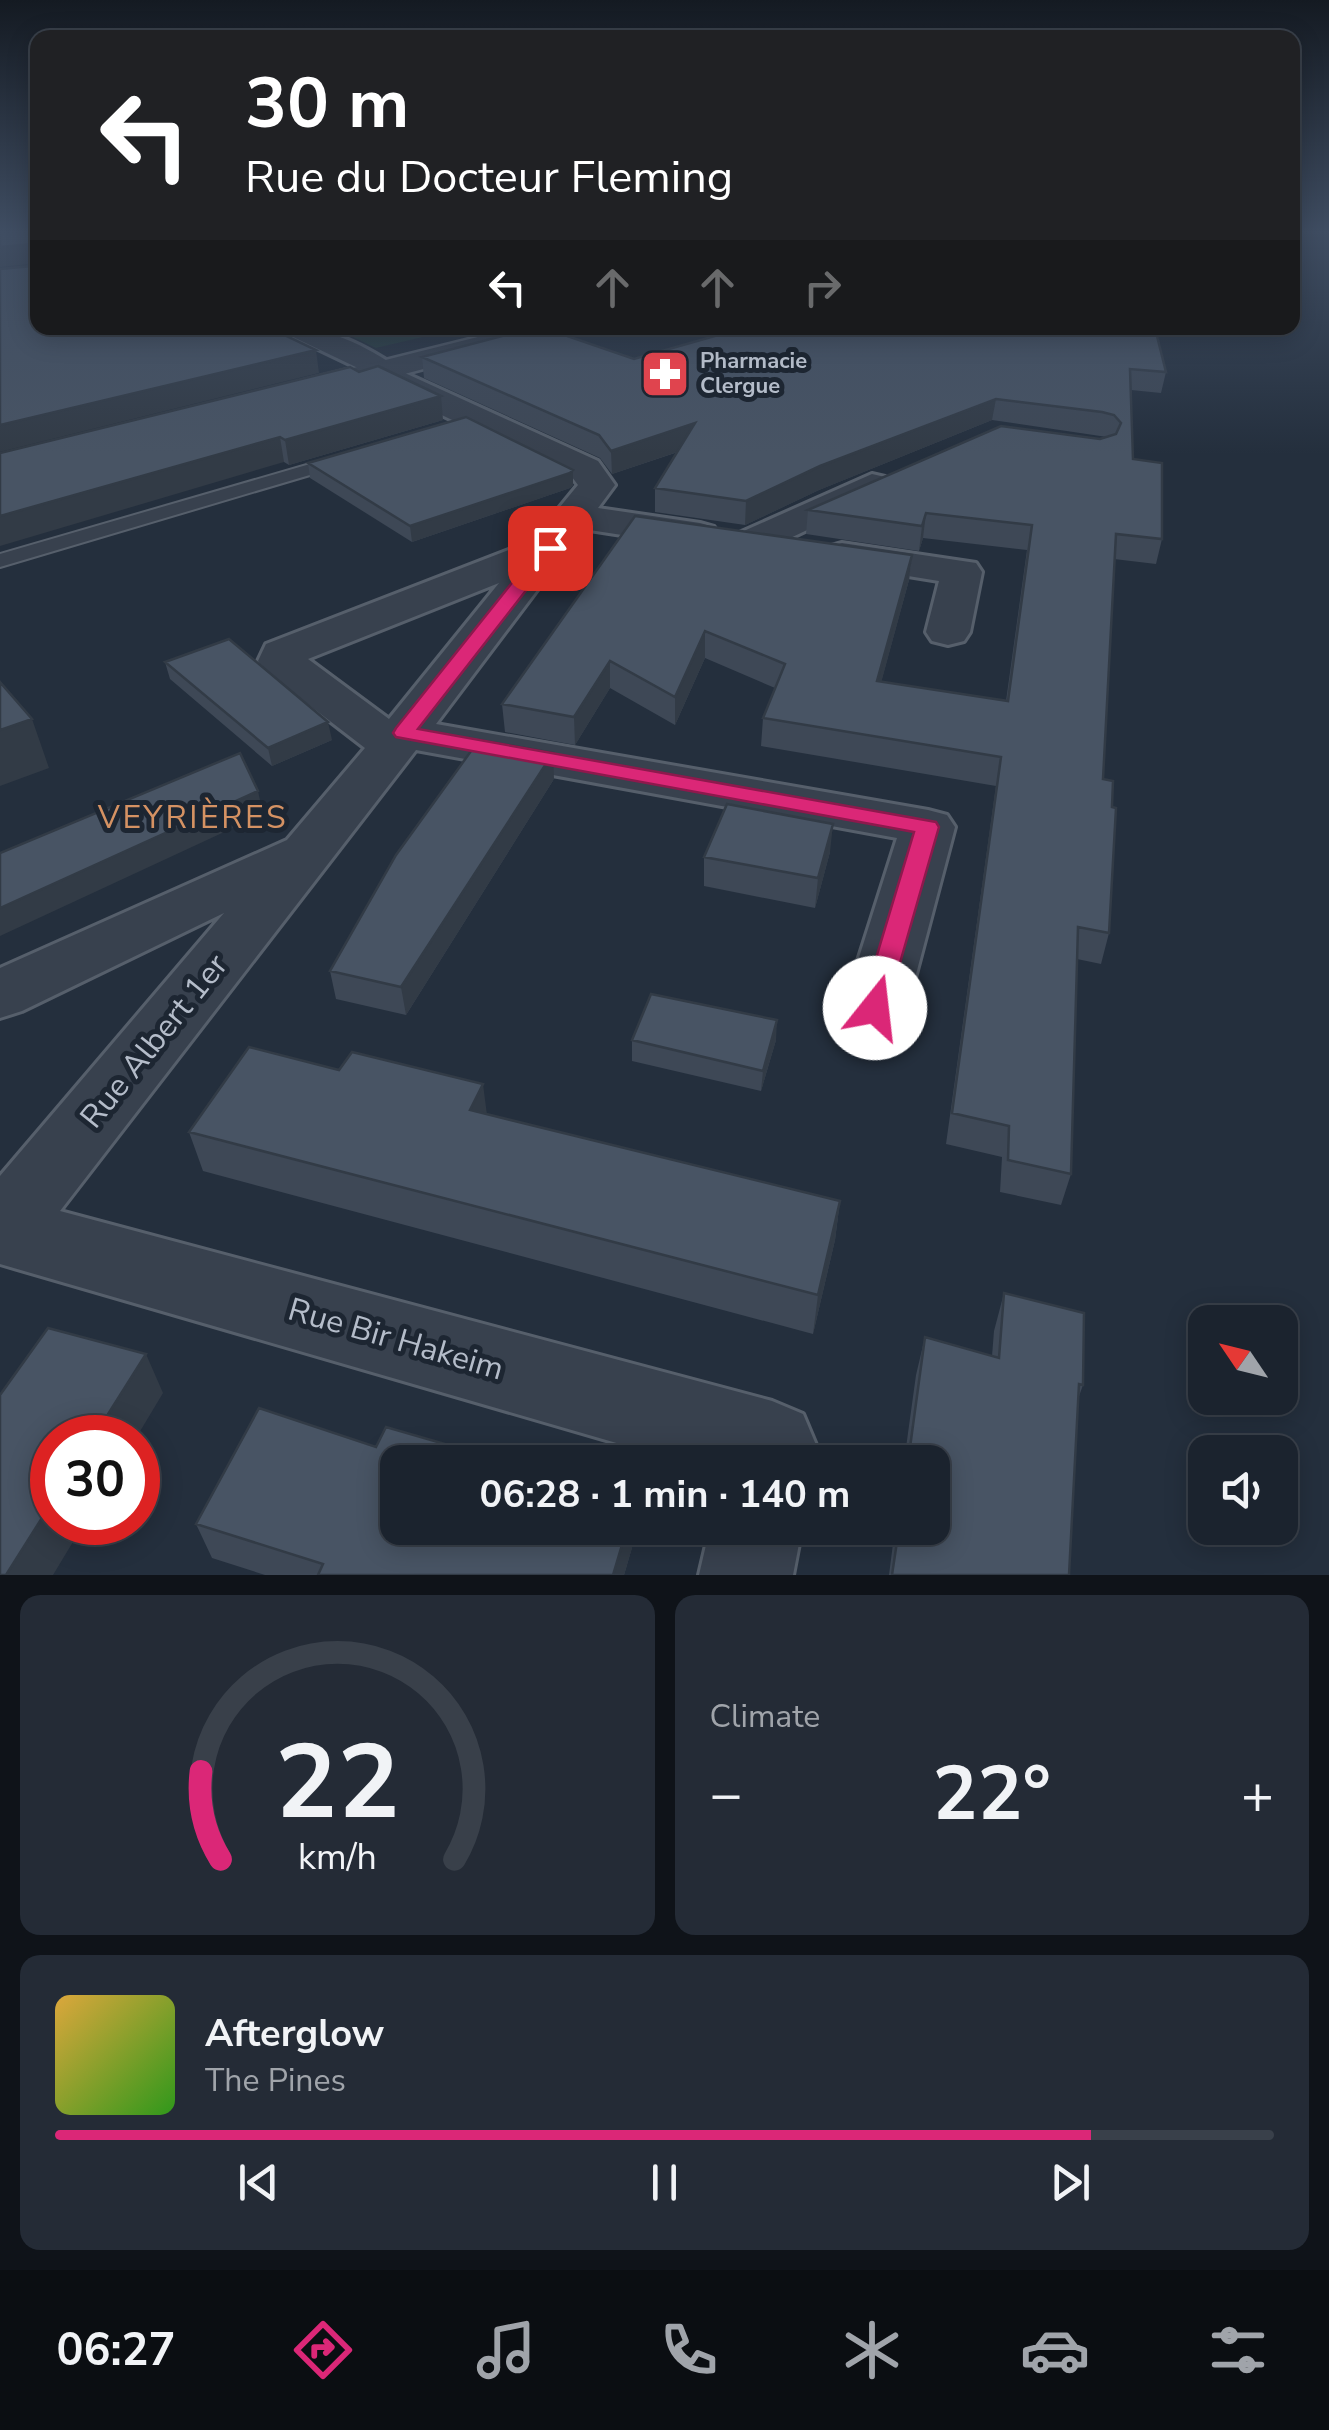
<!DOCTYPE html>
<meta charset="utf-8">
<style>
:root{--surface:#1b232e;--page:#242b36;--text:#f1f3f6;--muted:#a0a4aa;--line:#39404a;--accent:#db2777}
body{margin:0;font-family:"Nunito Sans",sans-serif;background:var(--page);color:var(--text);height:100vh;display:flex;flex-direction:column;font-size:38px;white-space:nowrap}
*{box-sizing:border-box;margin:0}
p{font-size:32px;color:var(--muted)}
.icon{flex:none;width:55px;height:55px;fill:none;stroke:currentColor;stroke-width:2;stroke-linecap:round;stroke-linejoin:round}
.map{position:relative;height:1575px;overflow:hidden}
.side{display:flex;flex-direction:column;gap:20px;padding:20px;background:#0f1319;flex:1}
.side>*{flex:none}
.guide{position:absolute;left:30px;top:30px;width:1270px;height:305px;border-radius:20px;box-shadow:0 5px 25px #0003,0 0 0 2px var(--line);background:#202124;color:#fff;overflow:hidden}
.needle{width:65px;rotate:305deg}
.tools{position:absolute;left:1188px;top:1305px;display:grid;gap:20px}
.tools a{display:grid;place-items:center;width:110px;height:110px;border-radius:20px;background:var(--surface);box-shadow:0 5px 25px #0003,0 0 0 2px var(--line);font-size:50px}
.speed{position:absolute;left:30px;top:1415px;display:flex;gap:20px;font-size:50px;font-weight:700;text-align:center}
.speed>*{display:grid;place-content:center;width:130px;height:130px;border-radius:50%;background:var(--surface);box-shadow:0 5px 25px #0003,0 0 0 2px var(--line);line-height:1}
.speed .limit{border:15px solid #d22;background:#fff;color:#111}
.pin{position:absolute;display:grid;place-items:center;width:85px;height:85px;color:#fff;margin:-42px;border-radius:20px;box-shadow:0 5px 15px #0006}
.me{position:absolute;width:110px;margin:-55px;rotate:16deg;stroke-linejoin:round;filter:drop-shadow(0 0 8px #0008)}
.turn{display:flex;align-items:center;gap:35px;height:210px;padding:0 50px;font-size:45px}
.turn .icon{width:130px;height:130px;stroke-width:2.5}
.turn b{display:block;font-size:70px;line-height:85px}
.lanes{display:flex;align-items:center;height:95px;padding:0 50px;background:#0003;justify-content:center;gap:50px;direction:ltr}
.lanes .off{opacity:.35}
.big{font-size:75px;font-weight:700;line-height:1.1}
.side .widget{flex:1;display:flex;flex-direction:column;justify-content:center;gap:15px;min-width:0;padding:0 35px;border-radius:20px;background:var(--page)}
.side .dial{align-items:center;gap:0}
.dial svg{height:260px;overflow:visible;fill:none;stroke:var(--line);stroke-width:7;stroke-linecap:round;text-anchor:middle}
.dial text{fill:var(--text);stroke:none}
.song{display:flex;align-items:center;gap:30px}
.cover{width:120px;height:120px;border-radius:15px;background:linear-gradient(135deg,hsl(40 70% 55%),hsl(110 70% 35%))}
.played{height:10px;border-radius:5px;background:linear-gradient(90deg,var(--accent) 85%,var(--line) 85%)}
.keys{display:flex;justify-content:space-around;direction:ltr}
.heat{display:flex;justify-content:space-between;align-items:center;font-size:55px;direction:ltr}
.side .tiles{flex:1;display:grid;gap:20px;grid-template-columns:1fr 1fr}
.widget:last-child{grid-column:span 2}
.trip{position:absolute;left:380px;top:1445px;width:570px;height:100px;border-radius:20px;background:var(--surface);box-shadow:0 5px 25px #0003,0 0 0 2px var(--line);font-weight:700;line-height:100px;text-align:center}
.tab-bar{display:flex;height:160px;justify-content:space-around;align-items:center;background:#0b0e12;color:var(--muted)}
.tab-bar .icon{width:70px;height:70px}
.tab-bar .active{color:var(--accent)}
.tab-bar b{font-size:45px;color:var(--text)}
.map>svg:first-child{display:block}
.green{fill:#263c3e}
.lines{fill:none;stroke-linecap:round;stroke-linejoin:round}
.service-casing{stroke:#565f6b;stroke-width:4}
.minor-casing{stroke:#565f6b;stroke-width:6}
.tertiary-casing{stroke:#565f6b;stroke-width:5}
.service{fill:#38414e;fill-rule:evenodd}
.minor{fill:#38414e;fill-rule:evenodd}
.tertiary{fill:#38414e;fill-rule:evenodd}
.wall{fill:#3e4856}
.shaded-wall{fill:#323b46}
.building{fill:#485464;stroke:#323b46;stroke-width:2.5}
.route{fill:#db2777;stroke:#8e194d;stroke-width:2.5}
.labels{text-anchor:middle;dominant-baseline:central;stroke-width:10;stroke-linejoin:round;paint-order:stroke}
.far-poi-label{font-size:22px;font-weight:bold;fill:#b4bcc9;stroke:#1d2632;text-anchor:start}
.quarter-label{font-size:32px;letter-spacing:2.5px;fill:#d59263;stroke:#1d2632}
.near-street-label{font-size:32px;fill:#b4bcc9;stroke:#1d2632}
</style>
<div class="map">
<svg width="1329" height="1575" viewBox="0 0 1329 1575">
<rect width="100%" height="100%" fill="#242f3d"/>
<path class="green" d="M334,328H461L376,348Z"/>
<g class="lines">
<g class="service-casing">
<path id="service" d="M341,455L347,456V464L0,567V554Z"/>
</g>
<g class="minor-casing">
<path id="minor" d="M283,328C329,325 370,348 407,374L598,461L615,485L598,508L700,523L714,527L719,535L714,543L700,547L583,529L436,724L928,810L947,815L955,827L907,1008L898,1025L875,1032L852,1025L843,1008L897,838L416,750L60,1211L772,1401L803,1414L816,1445L812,1462H682L0,1264V1176L224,913L22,1011L0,1018V968L287,840L365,748L265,671L258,661L266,644L532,541L578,485L572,477L385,388L360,369L287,334ZM499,583L389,719L308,659Z
M872,474L885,477L890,485L885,493L765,550L751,554L737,550L731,542L737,534Z
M842,543L976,563L982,572L970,632L964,641L948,645L932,641L926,632L939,581L828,563L822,555L828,547Z
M710,1528H802L793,1575H699Z"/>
</g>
<g class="tertiary-casing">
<path id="tertiary" d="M514,328H562L557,334L313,398L301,395L297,388L301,381Z"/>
</g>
<use href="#service" class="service"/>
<use href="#minor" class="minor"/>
<use href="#tertiary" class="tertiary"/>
</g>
<path class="wall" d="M743,328L1166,372L1161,393L1131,390L1133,459L1162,539L1156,564L1114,559L1103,779L1109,933L1101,964L1077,959L1071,1174L1061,1205L1000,1192L1002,1157L946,1144L996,786L761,746L763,718L775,688L705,658L675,725L610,688L575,745L505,732L502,704L635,516L912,555L909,580L881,682L1006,701L1027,550L923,538L919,551L806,534L808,510L1107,437L992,420L819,490L745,525L655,512V488L678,452L612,474L600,458L424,378L422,357L634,359Z
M443,420L289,465L284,462L0,453Z
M308,463L573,485L570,488L412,542L310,478Z
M165,662L332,740L272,766L170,679Z
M554,779L406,1015L336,999L330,971Z
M830,852L815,908L704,886V857Z
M632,1040H776L761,1091L632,1061Z
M487,1115L840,1201L835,1240L813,1334L203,1171L189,1132Z
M1004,1293L1083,1385L1078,1399L1069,1575H889L895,1528H932V1462H904L916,1375L925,1337L992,1356L994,1331Z
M196,1524L636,1534L624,1575H265L212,1558Z"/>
<path class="shaded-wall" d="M32,244L38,263L0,267V247Z
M316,350L319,373L0,452V425Z
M441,396L443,420L289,465L285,440Z
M996,399L992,420L819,490L745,525L746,501L820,466Z
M695,423V446L612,474L611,451Z
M280,437L284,462L0,546V516Z
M573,470V485L570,488L412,542L410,526Z
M926,513L923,538L919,551L922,526Z
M912,555L909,580L874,709L877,681Z
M705,631V658L675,725V697Z
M610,661V688L575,745L574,717Z
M32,719L49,768L0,786V730Z
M328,722L332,740L272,766L268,748Z
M553,753L554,779L406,1015L401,987Z
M258,791L263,814L0,936V908Z
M833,824L830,852L815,908L818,878Z
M777,1020L776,1040L761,1091L763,1071Z
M483,1084L488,1123L470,1110Z
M840,1201L835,1240L813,1334L818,1295Z
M146,1354L163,1393L136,1438H93Z
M52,1502V1522H85L53,1575H6Z
M627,1528H636V1534L624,1575H613Z"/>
<path class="building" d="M0,233H38V328H270L316,350L0,425V269L33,266L36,262V248L32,244L0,247Z
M533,328H544L634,359L743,328H1155L1166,372L1130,369L1133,459L1162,463V539L1116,534L1103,779L1113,781L1112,807L1116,808L1109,933L1078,927L1071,1174L1008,1160L1009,1126L952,1113L1001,757L763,718L785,664L705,631L675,697L610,661L574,717L502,704L635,516L912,555L877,681L1008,701L1032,525L926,513L922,526L808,510L1001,426L1100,439L1116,434L1121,423L1114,415L1102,412L996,399L820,466L746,501L655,488L695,423L611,451L599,435L422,357Z
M378,366L441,396L285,440L280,437L0,516V453L350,367L359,372Z
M466,417L573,470L570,473L410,526L308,463Z
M229,639L328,722L268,748L165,662Z
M0,682L32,719L0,730Z
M479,740L553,753L401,987L330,971L396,855Z
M240,753L258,791L0,908V853Z
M727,804L833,824L818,878L704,857Z
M651,994L777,1020L763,1071L632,1040Z
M249,1047L339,1070L352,1052L483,1084L470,1110L840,1201L818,1295L189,1132Z
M1004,1293L1084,1313L1083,1385L1079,1384L1069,1575H892L899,1528H932V1462H908L925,1337L999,1358Z
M48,1328L146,1354L93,1438H52V1502L6,1575H0V1395Z
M259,1408L376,1447L386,1427L507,1462H398V1528H627L613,1575H318L323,1564L196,1524Z"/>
<linearGradient id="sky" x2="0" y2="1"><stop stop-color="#141a22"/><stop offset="0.51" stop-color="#3f4d62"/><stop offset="1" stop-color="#3f4d62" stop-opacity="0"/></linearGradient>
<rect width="1329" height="454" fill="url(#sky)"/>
<path class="route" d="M550,543L556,544V552L418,729L936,822L939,827L885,1015L875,1018L865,1015L861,1008L914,832L396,737L393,733L396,728L543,544Z"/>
<defs>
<g id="pharmacy-square" transform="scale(2.5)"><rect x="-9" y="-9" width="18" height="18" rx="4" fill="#e0444e" stroke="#1d2632"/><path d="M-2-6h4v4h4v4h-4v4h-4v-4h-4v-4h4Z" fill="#fff"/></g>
</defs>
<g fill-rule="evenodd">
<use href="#pharmacy-square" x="665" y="374"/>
</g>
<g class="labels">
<g class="far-poi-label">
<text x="700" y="361">Pharmacie<tspan x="700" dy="25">Clergue</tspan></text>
</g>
<g class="quarter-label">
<text x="193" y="817">VEYRIÈRES</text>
</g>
<g class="near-street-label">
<text transform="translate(154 1041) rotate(-51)">Rue Albert 1er</text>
<text transform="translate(396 1339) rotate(16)">Rue Bir Hakeim</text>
</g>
</g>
</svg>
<div class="tools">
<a><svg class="needle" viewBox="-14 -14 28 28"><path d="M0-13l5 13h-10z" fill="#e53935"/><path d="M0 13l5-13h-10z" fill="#a0a4aa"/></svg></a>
<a><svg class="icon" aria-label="sound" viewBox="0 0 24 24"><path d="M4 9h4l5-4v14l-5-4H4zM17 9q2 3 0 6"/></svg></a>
</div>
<div class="speed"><div class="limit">30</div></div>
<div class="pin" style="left:550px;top:548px;background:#d93025"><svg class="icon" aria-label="arrive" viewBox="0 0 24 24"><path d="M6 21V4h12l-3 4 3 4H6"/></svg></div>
<svg class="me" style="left:875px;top:1008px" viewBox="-20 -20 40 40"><circle r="19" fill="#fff"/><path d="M0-13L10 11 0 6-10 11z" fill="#db2777"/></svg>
<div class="trip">06:28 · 1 min · 140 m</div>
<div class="guide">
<div class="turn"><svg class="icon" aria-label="left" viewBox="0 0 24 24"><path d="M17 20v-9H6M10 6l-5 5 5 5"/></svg><div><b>30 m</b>Rue du Docteur Fleming</div></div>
<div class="lanes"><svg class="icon" aria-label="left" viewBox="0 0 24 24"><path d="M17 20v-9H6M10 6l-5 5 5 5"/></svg><svg class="icon off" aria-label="ahead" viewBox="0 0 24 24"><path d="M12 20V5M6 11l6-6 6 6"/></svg><svg class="icon off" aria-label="ahead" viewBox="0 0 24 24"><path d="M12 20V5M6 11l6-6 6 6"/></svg><svg class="icon off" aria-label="right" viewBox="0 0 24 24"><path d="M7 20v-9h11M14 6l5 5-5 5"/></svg></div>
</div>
</div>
<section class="side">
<div class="tiles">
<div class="widget dial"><svg viewBox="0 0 100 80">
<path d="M14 69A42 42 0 1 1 86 69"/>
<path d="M14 69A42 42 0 0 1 8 42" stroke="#db2777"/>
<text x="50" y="56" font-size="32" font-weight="700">22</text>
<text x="50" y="72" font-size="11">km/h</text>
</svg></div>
<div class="widget"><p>Climate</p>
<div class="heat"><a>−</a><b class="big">22°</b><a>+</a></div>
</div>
<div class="widget">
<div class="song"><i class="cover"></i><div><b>Afterglow</b><p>The Pines</p></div></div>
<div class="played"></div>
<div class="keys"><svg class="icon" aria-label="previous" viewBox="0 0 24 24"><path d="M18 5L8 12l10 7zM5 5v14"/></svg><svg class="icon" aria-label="pause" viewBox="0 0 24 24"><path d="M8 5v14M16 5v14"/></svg><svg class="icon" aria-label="next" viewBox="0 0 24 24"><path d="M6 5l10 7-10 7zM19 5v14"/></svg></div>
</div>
</div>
</section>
<nav class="tab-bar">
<b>06:27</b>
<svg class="icon active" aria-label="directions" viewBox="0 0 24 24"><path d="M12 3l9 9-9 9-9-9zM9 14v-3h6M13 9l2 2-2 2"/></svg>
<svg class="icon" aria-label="music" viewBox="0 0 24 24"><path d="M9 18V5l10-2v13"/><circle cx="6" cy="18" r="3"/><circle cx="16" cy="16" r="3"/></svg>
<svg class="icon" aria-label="phone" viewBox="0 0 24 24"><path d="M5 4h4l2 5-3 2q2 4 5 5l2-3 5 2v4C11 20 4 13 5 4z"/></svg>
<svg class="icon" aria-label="climate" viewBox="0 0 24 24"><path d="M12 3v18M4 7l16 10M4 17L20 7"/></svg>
<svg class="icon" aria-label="car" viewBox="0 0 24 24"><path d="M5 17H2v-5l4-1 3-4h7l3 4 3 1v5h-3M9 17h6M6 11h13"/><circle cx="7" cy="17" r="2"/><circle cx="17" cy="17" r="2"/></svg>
<svg class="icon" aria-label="filters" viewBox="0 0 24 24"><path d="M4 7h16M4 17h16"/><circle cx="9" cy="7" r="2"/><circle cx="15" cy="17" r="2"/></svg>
</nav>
